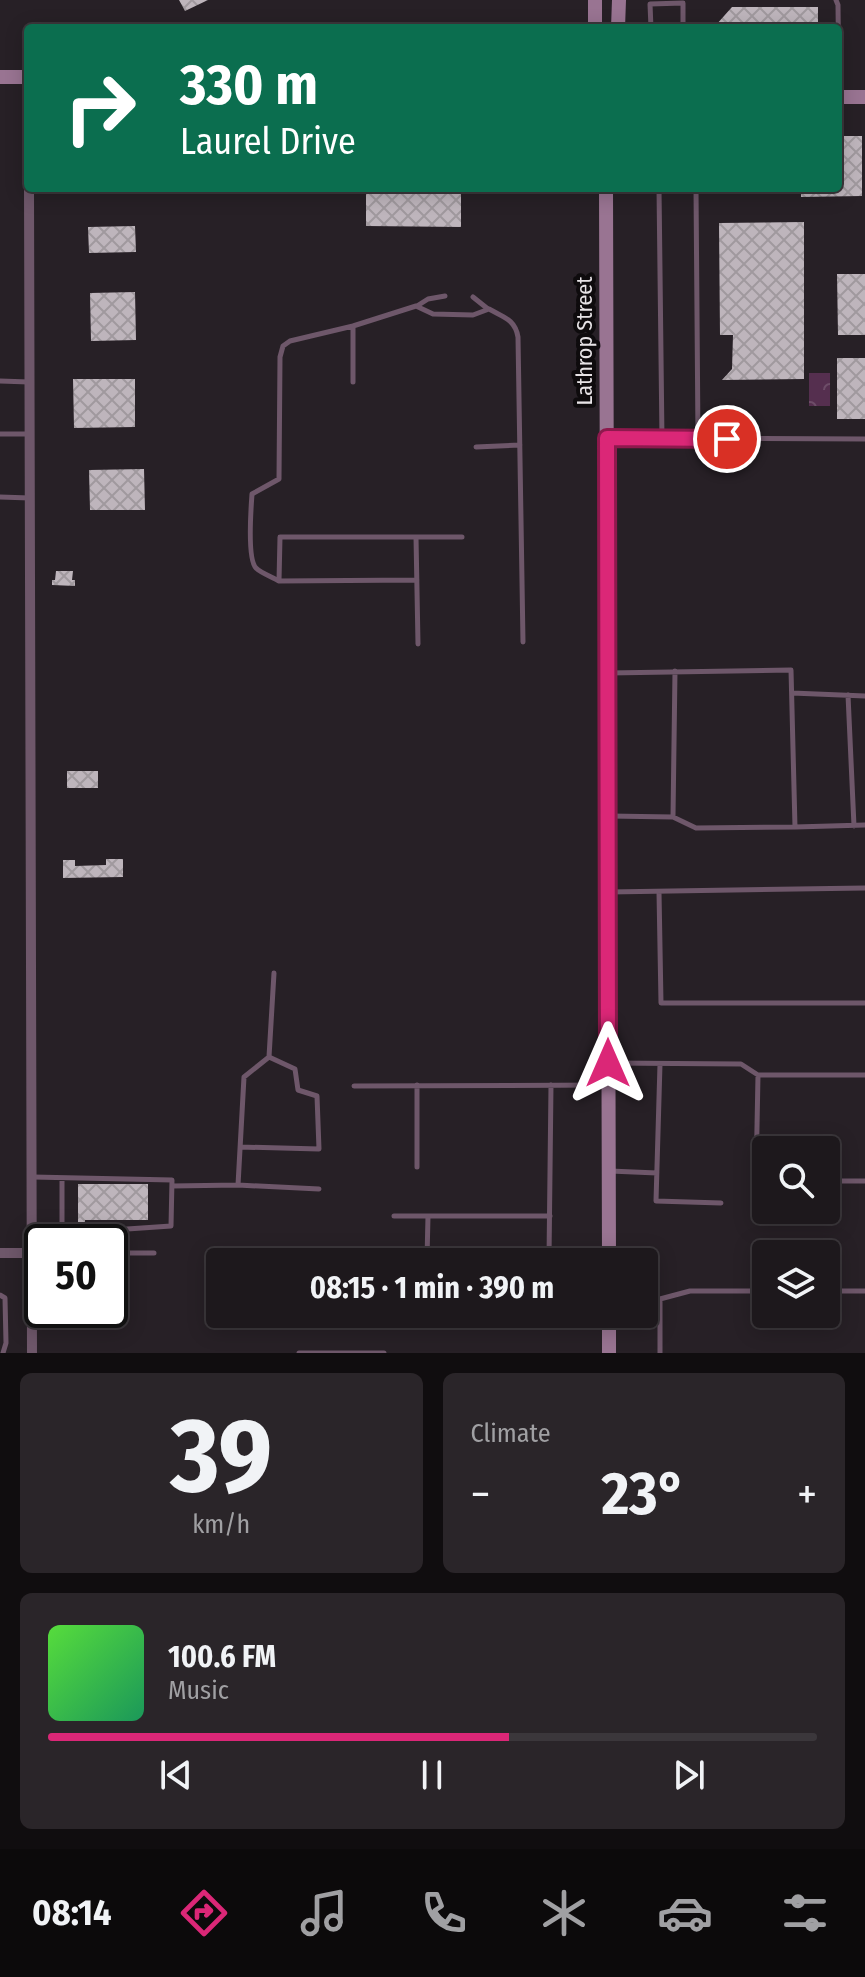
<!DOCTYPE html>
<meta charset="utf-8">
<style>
:root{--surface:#1d181c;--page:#2a2529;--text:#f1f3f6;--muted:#a0a0a3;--line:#3b373b;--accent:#db2777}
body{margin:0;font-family:"Fira Sans Condensed",sans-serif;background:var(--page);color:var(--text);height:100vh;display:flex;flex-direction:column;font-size:30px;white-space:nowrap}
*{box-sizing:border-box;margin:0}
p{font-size:26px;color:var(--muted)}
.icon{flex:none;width:44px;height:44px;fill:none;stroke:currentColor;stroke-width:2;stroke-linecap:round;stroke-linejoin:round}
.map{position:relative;height:1353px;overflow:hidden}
.drawer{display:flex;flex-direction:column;gap:20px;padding:20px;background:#100d0f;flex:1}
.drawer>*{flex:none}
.banner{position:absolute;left:24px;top:24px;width:818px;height:168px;border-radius:8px;box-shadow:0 4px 20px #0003,0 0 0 2px var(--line);background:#0b6e4f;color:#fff;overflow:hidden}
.tools{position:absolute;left:752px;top:1136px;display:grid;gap:16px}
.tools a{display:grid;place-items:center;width:88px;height:88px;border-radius:8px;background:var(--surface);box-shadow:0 4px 20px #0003,0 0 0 2px var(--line);font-size:40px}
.speed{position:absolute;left:24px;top:1224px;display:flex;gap:16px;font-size:40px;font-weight:700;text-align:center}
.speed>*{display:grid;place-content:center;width:104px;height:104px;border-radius:50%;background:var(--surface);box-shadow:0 4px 20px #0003,0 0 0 2px var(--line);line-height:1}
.speed .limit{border:4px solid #111;border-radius:12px;background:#fff;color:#111}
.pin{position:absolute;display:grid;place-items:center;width:68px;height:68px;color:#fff;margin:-34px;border:4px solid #fff;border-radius:50%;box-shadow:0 2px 8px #0007}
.me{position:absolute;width:88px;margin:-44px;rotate:0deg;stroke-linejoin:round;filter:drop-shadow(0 0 6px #0008)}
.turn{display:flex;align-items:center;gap:28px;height:168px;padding:0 24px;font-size:36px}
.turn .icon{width:104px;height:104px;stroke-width:2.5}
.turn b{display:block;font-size:56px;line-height:68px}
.big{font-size:60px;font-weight:700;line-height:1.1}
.drawer .widget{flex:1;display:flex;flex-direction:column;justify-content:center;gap:12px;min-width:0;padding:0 28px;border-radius:12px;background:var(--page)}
.drawer .dial{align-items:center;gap:0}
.dial b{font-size:104px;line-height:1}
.song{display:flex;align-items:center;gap:24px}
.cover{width:96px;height:96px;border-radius:12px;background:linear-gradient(135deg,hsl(110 70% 55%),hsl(150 70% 35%))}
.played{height:8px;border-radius:4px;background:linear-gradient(90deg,var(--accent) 60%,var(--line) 60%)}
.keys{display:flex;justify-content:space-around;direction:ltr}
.heat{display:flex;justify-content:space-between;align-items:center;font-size:44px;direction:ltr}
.drawer .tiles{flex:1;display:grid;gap:20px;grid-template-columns:1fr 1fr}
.widget:last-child{grid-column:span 2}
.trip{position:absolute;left:206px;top:1248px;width:452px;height:80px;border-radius:8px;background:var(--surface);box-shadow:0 4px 20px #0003,0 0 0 2px var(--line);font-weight:700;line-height:80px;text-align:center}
.menu{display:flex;height:128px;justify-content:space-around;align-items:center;background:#0c0a0b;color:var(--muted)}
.menu .icon{width:56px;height:56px}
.menu .selected{color:var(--accent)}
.menu b{font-size:36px;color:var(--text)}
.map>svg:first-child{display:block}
.park{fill:url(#park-crowns)}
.building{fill:url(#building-cross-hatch)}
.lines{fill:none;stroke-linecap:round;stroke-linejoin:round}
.lane{stroke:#6e576a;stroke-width:5}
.street{stroke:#6e576a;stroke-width:10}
.secondary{stroke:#997492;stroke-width:14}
.route-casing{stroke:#8e194d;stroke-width:20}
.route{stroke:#db2777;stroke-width:14}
.labels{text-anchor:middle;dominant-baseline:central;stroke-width:8;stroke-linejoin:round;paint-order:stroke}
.street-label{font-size:22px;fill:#e7e3e6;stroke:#0e0b0d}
</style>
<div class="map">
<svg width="865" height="1353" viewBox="0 0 865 1353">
<defs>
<pattern id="park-crowns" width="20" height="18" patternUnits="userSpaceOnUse" patternTransform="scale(2)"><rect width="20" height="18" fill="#552f4f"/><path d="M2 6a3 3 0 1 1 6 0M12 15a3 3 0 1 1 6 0" fill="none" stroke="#6d4d68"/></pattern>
<pattern id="building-cross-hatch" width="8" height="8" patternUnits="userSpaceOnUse" patternTransform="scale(2)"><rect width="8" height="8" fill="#beb5bc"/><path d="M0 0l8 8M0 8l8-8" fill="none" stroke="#a0999e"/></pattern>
</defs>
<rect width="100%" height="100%" fill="#272026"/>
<path class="park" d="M809,373H830V406H809Z"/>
<path class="building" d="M179,0H208L185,11Z
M732,7H818V28H712V25H716Z
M838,136H862V196L801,197V188H838Z
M366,188H461V227L366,226Z
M804,222V379L722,380L732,369L733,335H720L719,223Z
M135,226L136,252L89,253L88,227Z
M837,274H865V335H838Z
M135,292L136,340L91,341L90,293Z
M837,358H865V419H837Z
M73,379H135V427L74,428Z
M144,469L145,510H90L89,470Z
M56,571H73L72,580H75V586L52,585V580H55Z
M67,771H98V788H67Z
M106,859H123V877L63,878V860H75V866L106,865Z
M78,1184H148V1220H85V1225H78Z"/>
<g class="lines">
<path class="lane" d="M836,0L838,5L839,96
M651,28L650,4L683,3V28
M659,188L662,439
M696,188L698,439
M473,297L488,309
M417,306L428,299L445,296
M353,326V382
M0,381L29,382
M0,434H31
M610,438L865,439
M476,447L520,445
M0,497L30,498
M416,537H280L279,581L417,580
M279,581C272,577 261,573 256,568C247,559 251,508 252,494L279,479L280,357L283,346L290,341L353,326L416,306L433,314L473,315L489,309C503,317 515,319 518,337L523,642
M418,644L416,537H462
M609,673L791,670L795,827L696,828L673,817
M792,693L865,696
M848,695L854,826
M609,816L673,817L675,671
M795,827L865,825
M609,892L865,888
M659,892L661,1003H865
M609,1063L741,1064L758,1075H865
M660,1064L656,1201L721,1203
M758,1075L756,1179L766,1180
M417,1085V1167
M354,1086L607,1085
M240,1147L319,1149L317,1096L298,1090L295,1069L269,1057
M610,1171L657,1173
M33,1177L172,1180L171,1226L98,1231L95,1242
M826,1181H865
M238,1185L244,1077L269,1057L274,973
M172,1186L238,1185L319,1189
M394,1216H550
M62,1242V1178
M110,1253H154
M549,1258L551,1085
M427,1259L428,1216
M826,1291H865
M0,1295L5,1298L6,1343L3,1353
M644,1299H660V1353
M660,1299L690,1291H766
M299,1353H384"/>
<path class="street" d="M29,188L32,1353
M0,1253H32"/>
<path class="secondary" d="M595,0V28
M618,28L619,0
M0,77H28
M838,97H865
M606,188L609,1262
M609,1314V1353"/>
</g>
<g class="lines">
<g class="route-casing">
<path id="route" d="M608,1063L607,438L727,439"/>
</g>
<use href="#route" class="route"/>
</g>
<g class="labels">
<g class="street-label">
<text transform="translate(584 341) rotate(-90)">Lathrop Street</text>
</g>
</g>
</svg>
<div class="tools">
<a><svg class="icon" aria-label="search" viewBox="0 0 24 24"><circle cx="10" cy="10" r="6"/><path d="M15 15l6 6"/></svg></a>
<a><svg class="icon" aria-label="layers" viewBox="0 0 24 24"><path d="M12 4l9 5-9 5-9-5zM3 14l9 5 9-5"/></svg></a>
</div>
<div class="speed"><div class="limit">50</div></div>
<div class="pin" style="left:727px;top:439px;background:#d93025"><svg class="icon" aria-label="arrive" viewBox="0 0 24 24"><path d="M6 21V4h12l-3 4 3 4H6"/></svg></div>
<svg class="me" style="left:608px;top:1063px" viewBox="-20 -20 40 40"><path d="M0-17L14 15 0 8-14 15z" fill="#db2777" stroke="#fff" stroke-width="4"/></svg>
<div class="trip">08:15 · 1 min · 390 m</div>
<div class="banner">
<div class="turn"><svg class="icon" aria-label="right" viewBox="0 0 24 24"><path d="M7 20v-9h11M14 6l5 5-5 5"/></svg><div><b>330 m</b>Laurel Drive</div></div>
</div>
</div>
<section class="drawer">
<div class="tiles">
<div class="widget dial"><b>39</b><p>km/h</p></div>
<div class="widget"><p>Climate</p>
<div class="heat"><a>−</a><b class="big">23°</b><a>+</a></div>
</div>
<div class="widget">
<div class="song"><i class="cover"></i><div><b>100.6 FM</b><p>Music</p></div></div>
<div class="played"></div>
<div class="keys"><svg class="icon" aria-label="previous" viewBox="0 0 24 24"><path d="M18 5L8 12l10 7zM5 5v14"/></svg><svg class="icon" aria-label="pause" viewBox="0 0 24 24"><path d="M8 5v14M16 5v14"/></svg><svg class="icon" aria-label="next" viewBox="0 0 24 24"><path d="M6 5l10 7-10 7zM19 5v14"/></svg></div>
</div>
</div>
</section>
<nav class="menu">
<b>08:14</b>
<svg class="icon selected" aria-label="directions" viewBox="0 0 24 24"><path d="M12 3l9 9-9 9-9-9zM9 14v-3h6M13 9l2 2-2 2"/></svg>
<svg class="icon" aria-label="music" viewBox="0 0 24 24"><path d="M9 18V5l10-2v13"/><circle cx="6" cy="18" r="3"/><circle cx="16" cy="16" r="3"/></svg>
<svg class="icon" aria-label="phone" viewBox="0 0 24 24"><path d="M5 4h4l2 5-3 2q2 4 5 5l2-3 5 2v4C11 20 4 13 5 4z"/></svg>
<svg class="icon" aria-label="climate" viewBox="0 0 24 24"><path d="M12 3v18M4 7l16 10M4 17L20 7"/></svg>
<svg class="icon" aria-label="car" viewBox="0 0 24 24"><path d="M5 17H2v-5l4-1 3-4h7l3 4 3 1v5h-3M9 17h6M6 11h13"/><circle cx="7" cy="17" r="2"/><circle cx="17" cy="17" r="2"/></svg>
<svg class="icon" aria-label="filters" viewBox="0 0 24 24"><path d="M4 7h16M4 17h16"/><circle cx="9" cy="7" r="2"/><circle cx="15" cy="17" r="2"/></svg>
</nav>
